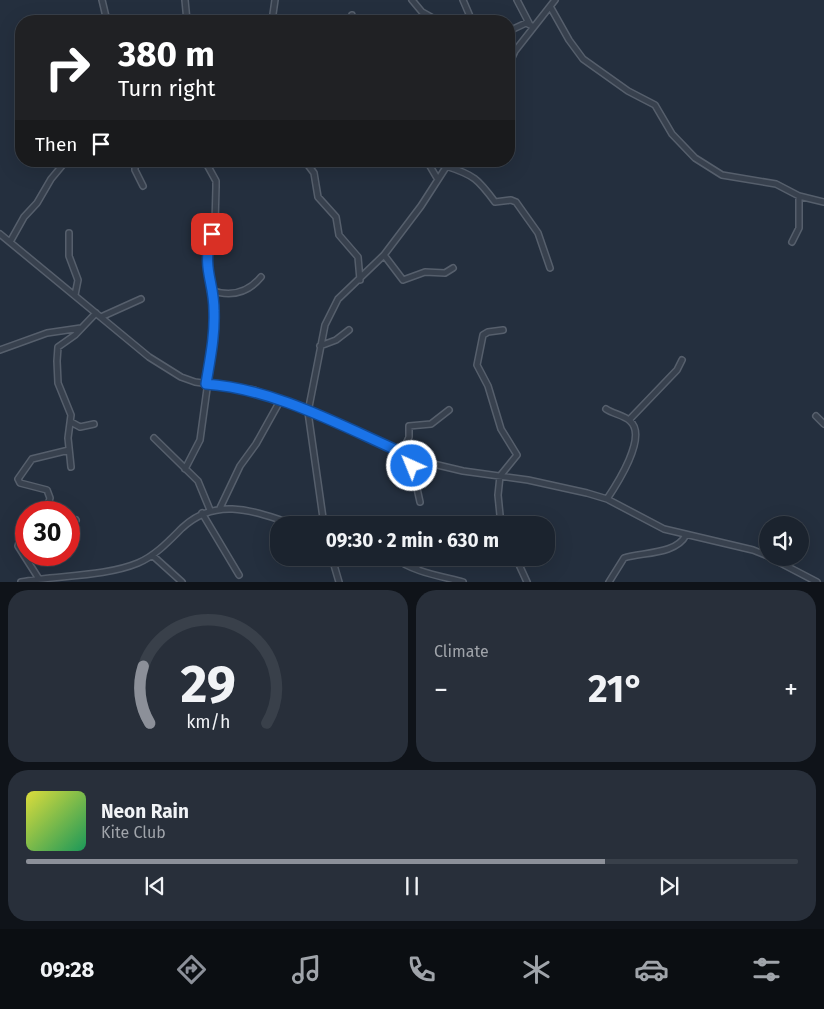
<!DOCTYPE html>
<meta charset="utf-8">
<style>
:root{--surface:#1b232e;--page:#282f3a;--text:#f1f3f6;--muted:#a0a4aa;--line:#39404a;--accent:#8c9099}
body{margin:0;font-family:"Fira Sans",sans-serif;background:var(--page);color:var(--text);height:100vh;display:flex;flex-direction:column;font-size:19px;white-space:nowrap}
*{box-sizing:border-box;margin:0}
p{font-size:16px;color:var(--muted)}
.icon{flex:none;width:28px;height:28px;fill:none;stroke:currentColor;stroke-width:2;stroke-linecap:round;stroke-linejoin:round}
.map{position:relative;height:582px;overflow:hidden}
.details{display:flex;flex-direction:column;gap:8px;padding:8px;background:#0f1319;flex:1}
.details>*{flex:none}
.top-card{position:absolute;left:15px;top:15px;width:500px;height:152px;border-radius:20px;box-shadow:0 5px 20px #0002,0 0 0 1px var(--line);background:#202124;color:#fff;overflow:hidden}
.tools{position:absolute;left:759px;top:516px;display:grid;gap:10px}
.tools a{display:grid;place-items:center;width:50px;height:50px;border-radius:50%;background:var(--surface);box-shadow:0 5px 20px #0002,0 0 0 1px var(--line);font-size:25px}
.speed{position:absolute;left:15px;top:501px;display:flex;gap:10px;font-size:25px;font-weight:700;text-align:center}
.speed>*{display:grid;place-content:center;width:65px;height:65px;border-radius:50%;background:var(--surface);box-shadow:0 5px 20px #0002,0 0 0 1px var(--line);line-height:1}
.speed .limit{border:8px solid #d22;background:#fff;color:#111}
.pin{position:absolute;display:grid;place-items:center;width:42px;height:42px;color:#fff;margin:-21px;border-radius:10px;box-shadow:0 2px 8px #0006}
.me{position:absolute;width:55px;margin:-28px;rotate:316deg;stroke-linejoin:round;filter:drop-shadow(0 0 4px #0008)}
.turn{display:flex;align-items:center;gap:18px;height:105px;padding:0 20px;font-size:22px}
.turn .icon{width:65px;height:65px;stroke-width:2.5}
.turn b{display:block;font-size:35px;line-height:42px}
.then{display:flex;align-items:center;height:48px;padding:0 20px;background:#0003;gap:10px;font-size:19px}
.big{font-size:38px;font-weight:700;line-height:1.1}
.details .widget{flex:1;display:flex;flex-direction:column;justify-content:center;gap:8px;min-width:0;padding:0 18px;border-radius:20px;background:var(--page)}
.details .dial{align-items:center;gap:0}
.dial svg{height:130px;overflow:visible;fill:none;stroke:var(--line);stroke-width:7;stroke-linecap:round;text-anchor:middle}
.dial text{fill:var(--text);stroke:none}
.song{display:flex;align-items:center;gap:15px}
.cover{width:60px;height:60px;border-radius:8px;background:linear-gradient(135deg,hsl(60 70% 55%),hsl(150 70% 35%))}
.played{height:5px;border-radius:2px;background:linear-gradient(90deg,var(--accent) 75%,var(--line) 75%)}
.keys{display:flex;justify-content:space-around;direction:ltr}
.heat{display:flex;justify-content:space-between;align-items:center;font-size:28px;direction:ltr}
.details .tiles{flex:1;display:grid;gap:8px;grid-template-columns:1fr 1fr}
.widget:last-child{grid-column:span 2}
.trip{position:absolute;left:270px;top:516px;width:285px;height:50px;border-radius:20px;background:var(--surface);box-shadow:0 5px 20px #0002,0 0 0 1px var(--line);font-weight:700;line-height:50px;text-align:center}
.dock{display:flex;height:80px;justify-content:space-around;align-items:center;background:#0b0e12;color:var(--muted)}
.dock .icon{width:35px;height:35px}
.dock .current{color:var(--accent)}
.dock b{font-size:22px;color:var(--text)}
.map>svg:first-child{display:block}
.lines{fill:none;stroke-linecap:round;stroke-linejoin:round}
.minor-casing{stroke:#565f6c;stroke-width:8}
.minor{stroke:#38414e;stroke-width:5}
.route-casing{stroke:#114b97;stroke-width:12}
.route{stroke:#1a73e8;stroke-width:9}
</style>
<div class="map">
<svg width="824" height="582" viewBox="0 0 824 582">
<rect width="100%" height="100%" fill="#242f3e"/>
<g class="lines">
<g class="minor-casing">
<path id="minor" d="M102,0L107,21
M185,0L187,21
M412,0L422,12L438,21
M463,0L472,21
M517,0L529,23
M551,8L569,40L583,59L628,91L655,105L672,134L695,158L722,175L776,184L799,196L824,202
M352,15L353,21
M69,19L84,21
M272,21L275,0
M509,31L526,23L534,27
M509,64L515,51L555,0
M135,161V170L143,186
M305,161L314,173L318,197L336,217L339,235L358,257L360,280
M427,161L437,178
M446,166C474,175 478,179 495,202L511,200L516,202L538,233L550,268
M69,233V256L78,280L75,295
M0,234L149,357L181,377L195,382L254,390L342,425L425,462L463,471L528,480L587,493L607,499L664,529L753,550L768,556
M10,242L24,217L37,203L51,179L66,161
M792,242L799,228V196
M384,255L403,280L425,272L445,273L453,268
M210,290C230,297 247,294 261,277
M101,317L141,299
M320,346L336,340L349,330
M0,350L47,333L81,328
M606,409C613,414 624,415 630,421C648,436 617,484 607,499
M816,416L824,424
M629,420L677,370L682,360
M71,422L80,427L94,424
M154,438L198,481L210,510
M402,453L409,437V426L431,424L449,410
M410,456L420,502
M71,467L68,438L71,415L58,383L57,361L58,347L75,335L96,313
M185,469L200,440L213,345L214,312L207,264L208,249L215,224L216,187V181L205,161
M220,508L240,466L256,444L280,401
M46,512L50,498L47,490L20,483L18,479L32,459L69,450
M202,513L239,575
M69,523L76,520
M324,525L308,412L325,325L338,299L384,255L421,206L450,161
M501,525L498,495L500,476L517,455L501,429L488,386L477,365L483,335L488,332L503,330
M26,537L20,539L18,546L39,579
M152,555L182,582
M332,558L339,582
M396,558C409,571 445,577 463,582
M417,558V568
M516,558L527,582
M771,558L817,582
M21,582C57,575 104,577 138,563C155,556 169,541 182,528C217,495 256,512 296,525
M609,582L624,558C641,552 676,555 686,535"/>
</g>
<use href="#minor" class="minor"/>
</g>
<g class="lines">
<g class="route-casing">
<path id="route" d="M212,234C201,269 214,280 214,311C215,336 210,359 206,384C277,389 345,428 410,456L412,466"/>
</g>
<use href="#route" class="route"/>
</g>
</svg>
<div class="tools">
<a><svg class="icon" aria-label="sound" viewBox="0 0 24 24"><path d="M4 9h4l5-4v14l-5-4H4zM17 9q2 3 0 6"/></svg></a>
</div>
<div class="speed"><div class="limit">30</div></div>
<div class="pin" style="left:212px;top:234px;background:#d93025"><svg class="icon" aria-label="arrive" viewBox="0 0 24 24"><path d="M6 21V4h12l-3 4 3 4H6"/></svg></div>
<svg class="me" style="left:412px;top:466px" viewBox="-20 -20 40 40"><circle r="17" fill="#1a73e8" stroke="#fff" stroke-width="3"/><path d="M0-11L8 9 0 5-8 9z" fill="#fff"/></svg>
<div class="trip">09:30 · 2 min · 630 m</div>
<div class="top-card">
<div class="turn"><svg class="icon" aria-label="right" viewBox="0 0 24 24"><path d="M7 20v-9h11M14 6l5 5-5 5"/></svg><div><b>380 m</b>Turn right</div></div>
<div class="then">Then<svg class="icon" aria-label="arrive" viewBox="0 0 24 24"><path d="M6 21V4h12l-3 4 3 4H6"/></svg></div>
</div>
</div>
<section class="details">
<div class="tiles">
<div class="widget dial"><svg viewBox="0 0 100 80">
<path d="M14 69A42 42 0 1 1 86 69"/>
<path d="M14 69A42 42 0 0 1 10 34" stroke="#8c9099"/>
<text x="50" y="56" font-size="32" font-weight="700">29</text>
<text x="50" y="72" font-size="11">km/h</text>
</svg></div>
<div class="widget"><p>Climate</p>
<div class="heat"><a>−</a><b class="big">21°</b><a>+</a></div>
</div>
<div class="widget">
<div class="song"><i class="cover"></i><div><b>Neon Rain</b><p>Kite Club</p></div></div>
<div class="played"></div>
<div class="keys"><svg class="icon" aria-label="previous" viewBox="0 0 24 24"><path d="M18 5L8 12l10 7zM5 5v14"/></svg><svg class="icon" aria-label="pause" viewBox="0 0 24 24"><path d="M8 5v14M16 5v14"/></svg><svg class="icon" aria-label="next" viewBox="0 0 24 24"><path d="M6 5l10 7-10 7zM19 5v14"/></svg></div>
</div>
</div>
</section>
<nav class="dock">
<b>09:28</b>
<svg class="icon current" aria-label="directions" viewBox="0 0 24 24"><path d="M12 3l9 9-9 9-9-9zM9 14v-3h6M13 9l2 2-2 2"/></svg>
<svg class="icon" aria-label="music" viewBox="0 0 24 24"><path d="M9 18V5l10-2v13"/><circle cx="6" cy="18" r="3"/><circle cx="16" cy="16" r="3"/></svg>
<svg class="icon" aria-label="phone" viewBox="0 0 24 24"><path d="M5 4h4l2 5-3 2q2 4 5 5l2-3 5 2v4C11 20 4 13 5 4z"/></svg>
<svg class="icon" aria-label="climate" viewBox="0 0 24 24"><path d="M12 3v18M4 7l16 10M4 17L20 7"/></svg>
<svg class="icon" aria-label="car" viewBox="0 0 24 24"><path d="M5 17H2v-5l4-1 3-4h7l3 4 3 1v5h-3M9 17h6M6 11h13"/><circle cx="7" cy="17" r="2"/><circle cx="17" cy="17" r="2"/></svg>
<svg class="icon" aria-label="filters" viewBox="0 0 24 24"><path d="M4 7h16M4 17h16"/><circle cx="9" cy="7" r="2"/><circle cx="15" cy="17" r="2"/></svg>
</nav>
